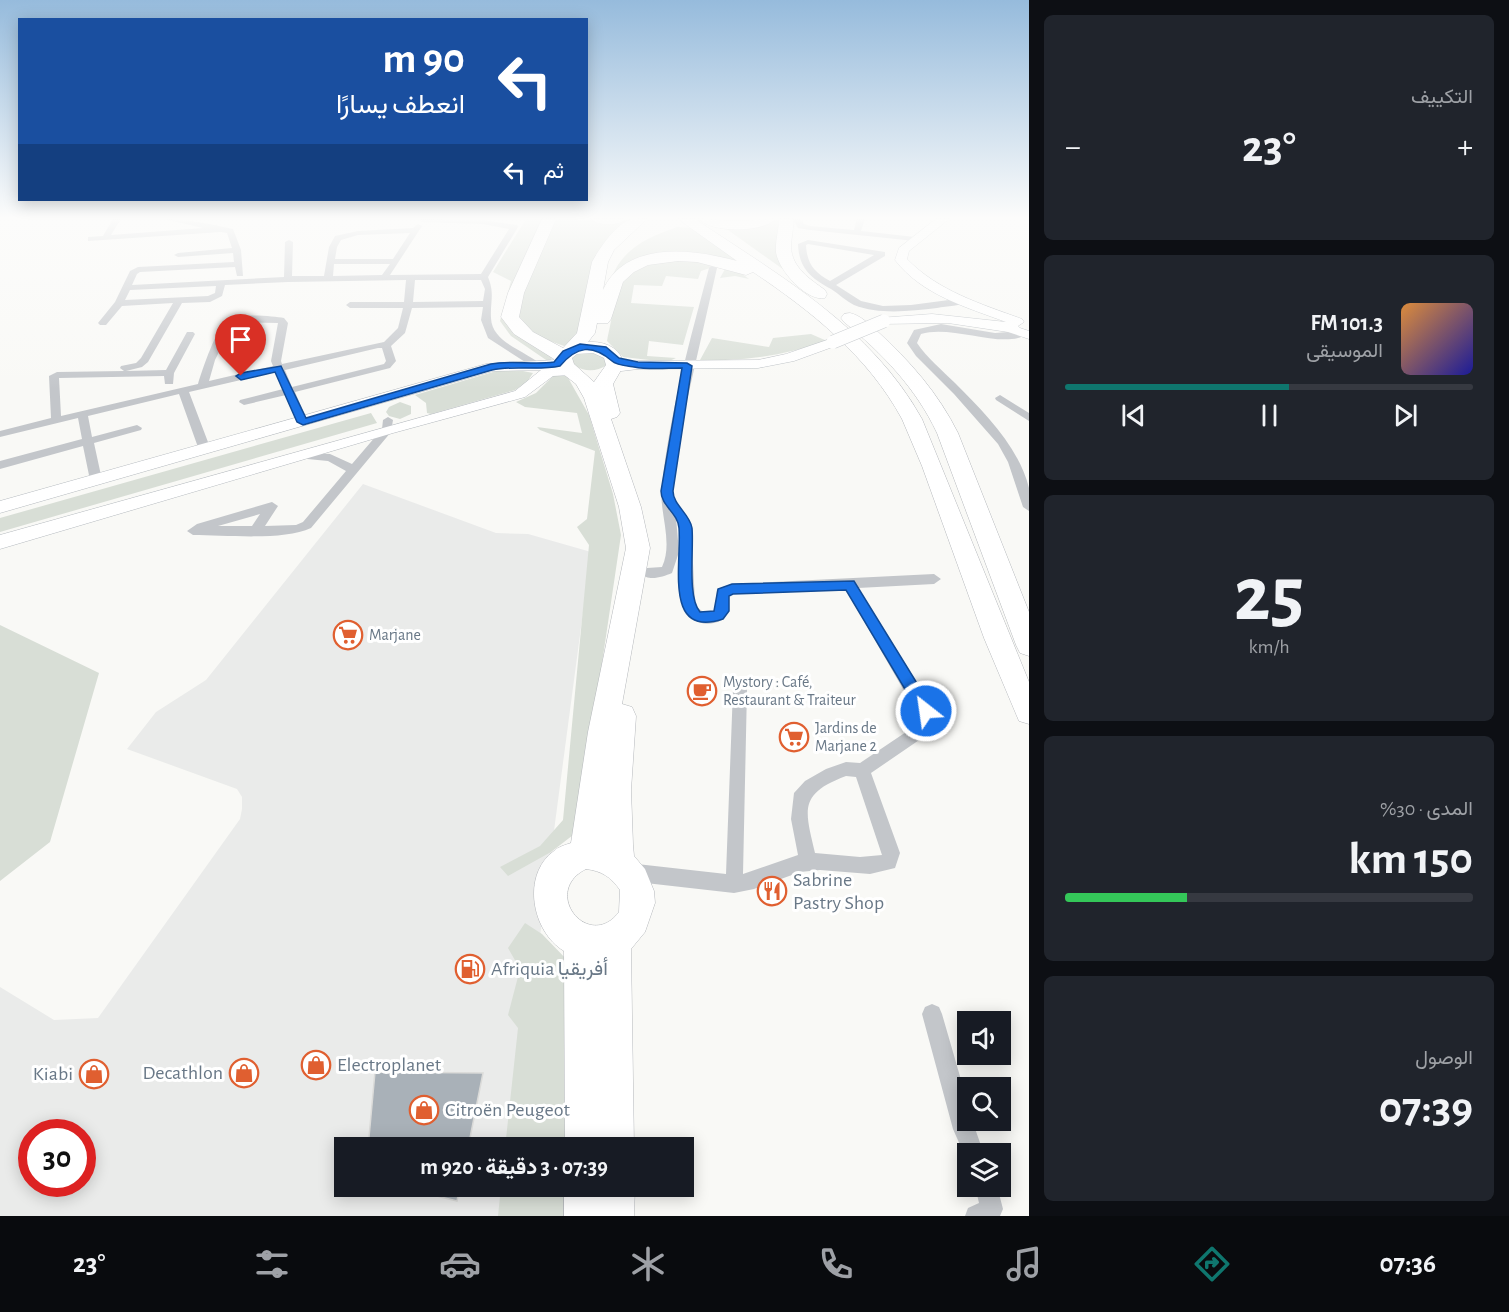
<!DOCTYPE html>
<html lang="ar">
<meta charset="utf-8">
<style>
:root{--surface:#171b24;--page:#20242c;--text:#f1f3f6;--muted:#9ea1a6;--line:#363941;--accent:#0f766e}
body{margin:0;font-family:"Alegreya Sans",Vazirmatn,sans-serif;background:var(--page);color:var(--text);direction:rtl;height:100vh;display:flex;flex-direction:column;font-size:22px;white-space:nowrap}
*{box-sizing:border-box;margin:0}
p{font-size:20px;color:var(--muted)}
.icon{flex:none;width:33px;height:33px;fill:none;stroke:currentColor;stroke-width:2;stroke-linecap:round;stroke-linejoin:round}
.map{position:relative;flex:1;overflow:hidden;direction:ltr}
.details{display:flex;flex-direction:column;gap:15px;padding:15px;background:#0d0f14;width:480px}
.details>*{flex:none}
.top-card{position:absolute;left:18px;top:18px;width:570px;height:183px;border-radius:0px;box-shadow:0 3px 15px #0003;direction:rtl;background:#1a4fa0;color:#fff;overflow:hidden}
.fabs{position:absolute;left:957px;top:1011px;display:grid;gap:12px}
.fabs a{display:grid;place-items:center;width:54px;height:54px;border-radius:0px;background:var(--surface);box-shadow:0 3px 15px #0003;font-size:30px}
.speed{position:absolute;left:18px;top:1119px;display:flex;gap:12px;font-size:30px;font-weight:700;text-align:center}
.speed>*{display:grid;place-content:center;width:78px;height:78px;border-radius:50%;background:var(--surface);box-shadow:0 3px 15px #0003;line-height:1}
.speed .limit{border:9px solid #d22;background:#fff;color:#111}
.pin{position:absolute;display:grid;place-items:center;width:51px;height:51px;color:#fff;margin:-62px -26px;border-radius:50% 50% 50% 0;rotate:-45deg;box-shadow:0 0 6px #0007}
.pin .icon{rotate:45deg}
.me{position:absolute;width:66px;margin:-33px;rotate:330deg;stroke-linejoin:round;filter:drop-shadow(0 0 4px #0008)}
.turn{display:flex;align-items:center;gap:21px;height:126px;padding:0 24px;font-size:27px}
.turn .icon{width:78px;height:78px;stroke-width:2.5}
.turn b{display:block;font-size:42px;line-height:51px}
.then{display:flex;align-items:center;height:57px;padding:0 24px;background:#0003;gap:12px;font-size:22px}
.big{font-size:45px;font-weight:700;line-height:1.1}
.details .tile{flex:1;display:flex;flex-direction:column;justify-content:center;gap:9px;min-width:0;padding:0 21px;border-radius:9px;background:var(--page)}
.details .dial{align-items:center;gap:0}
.dial b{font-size:78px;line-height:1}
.song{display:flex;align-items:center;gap:18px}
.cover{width:72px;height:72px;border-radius:9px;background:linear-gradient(135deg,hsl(30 70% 55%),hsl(240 70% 35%))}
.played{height:6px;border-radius:3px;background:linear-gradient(90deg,var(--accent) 55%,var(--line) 55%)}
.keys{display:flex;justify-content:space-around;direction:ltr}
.heat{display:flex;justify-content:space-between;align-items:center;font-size:33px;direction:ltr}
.charge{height:9px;border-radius:4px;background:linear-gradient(90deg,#34c759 30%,var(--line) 0)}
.trip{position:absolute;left:334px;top:1137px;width:360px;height:60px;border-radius:0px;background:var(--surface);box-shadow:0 3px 15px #0003;font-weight:700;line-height:60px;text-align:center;direction:rtl}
.tab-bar{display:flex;height:96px;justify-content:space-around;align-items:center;background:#090b0e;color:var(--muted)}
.tab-bar .icon{width:42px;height:42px}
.tab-bar .active{color:var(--accent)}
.tab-bar b{font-size:27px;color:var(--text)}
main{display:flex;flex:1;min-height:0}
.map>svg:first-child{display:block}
.built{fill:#eaebea;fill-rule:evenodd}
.green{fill:#d8ded6}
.building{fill:#a9b1b8;stroke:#dbdbd9;stroke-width:1.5}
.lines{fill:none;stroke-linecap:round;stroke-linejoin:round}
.secondary-casing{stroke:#b5babf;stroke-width:1}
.highway-casing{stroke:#b6b9bd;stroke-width:1}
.street{fill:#c3c6ca;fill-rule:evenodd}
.secondary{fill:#fff;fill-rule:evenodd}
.highway{fill:#fff;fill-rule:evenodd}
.secondary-bridge-casing{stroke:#b5babf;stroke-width:14;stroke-linecap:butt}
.secondary-bridge{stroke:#fff;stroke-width:13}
.route{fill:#1a73e8;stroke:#114b97;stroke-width:1.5}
.labels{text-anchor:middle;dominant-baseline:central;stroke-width:6;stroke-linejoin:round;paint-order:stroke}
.poi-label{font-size:16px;fill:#697887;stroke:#fff;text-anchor:start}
.near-poi-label{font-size:20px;fill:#697887;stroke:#fff;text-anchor:start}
</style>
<main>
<section class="details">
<div class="tile"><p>التكييف</p>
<div class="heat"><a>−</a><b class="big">23°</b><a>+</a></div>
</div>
<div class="tile">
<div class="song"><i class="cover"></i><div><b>101.3 FM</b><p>الموسيقى</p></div></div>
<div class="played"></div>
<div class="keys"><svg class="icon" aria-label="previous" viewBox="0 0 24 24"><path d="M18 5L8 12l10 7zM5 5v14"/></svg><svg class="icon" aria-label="pause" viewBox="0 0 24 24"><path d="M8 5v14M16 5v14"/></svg><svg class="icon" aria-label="next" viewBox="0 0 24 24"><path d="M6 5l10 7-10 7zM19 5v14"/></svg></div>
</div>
<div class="tile dial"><b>25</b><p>km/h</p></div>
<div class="tile"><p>المدى · 30%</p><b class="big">150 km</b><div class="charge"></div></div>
<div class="tile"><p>الوصول</p><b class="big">07:39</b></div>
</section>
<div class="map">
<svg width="1029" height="1216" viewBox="0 0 1029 1216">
<rect width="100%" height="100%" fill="#f9f9f6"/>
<path class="built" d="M363,484L496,533L528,534L591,552L512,1147L345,1148V1186L507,1187L503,1216H0V987L54,1020L98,1018L240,819L242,809V797L237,789L127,749L156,712L206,680ZM32,1132H82V1184H32Z"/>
<path class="green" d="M526,219H549L514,295L510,317L555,355L549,362L511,336L500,321L511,281L493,272Z
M556,219H634L614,234L577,341L564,346C551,341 518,332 516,315C516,310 519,304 520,300Z
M776,219H783L781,241L794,277L721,225L770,222Z
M677,227L694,228L752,269L663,254L611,280C621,249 648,237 677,227Z
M673,261C700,261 727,261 749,279L735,276L720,278L725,269L713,267L701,271L698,279L666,276L662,286L634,285L631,303L694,307L683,345L649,341L647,356L676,358L667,362L623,357L607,341C619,290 612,267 673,261Z
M811,334L827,341C780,356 749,361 700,360L712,338L769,347L773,338Z
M575,351L605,354L607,365C596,372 585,372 573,365L571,354Z
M513,369L533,373L527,382L515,390L431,414L427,413L426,403L415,395L500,370Z
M554,375L567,376L589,415L613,494L621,535L577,832L551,852L508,876L500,867L540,846L563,820L589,545L577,527L587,519L595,451L540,430L537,427L582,433L577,413L525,407L516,402L536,393Z
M400,402L411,406V414L400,419L389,416L386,412L389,407Z
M371,413L377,423L0,532V518Z
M0,625L99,673L50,842L0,881Z
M525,923L542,934L570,963L573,1147L505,1148L518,1028L508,1015L520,969L508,948Z
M501,1187H573L574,1216H498Z"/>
<path class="building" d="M375,1072L483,1073L468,1148H368Z
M414,1186H460L457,1201L413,1190Z"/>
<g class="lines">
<g class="secondary-casing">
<path id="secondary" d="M936,219H949L909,251L907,259C938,291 981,304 1022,319L1024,322L1018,326L1020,328L1029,331V339L1008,332L948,323L879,324L877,321L879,318L932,314L1006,322C966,307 922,295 895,260L899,248Z
M833,338L838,339L840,342L838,345L794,361L758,368L638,369L613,372L606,368L613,364L638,361L758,360L786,354Z
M556,360L561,361L562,365L576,368L578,371L571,375L553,376L525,397L393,433L0,549V535L515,391L541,370L493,371L0,513V501L486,364Z"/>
</g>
<g class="highway-casing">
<path id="highway" d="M542,219H556L524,293L519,317L533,332L563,348L577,333L592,262C599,249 617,222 632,219C637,218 643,219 647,219L614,250L608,262L603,290C626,240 693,249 737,261L678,219H695C780,276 871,327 922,419L1029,682V724L1019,721L984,638L922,466L902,419C868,356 811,311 753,272L746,275L697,262L678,261L648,265L634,272L623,282L611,319L608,323H597L595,333L588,342C605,341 621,348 624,365L613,384L620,413L617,417L611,419L641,507L650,548L622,704L632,707L636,716L631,790L633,845L634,856L645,869L654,891L655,903L645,932L631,949L634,1148H565L564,951C532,932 521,875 554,851C558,847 565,845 571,843L588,732L626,548L619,507L584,398L576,384L558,370L554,359L514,334L501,317L508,293ZM593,353L604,358L606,365L594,382L574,364L572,358L577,354ZM586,869C602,871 611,877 620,890L619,912C589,952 540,892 586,869Z
M591,219H626C619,226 598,226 591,219Z
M699,219L737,221L775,219C763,233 711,233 699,219Z
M779,219H793C794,229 791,238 791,247C792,268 810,279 825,290L827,294L825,298C807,302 778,270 776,252C775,241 779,230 779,219Z
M850,313C860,315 869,324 877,331C910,361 938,393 958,433L1029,612V656L1020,653L1016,645L937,433C916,388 882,353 844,322L841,318L844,314Z
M564,1186H635L634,1216H564Z"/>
</g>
<path class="street" d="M113,219H121L111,235L203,228L164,219C187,219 211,224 233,229L241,250L243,276H237L235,267L140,272L137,274L132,285L284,277L285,242L289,240L293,242L292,276H324L329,247L335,236L358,231L413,228L418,224L422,226L390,275L481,274L509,229L483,224L422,222L419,219L483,220L517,225L518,227L488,277C495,294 490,302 491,318C492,344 528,351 544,367L536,369L488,338L481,320L483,307L412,308L405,333L391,346L396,361L390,368L295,392L308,422L307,424H299L286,395L244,405L239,402L240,400L283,389L276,372L189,392L211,450L209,453H201L199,450L179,394L88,416L92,437L137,425L142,428L141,430L94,443L102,480L100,483L96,484L90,480L83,446L0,469V461L82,439L78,418L0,437V431L51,418L49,376L57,372L124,371L120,368L121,366L136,363L141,358L173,303L122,306L106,325H100L98,323L115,302L130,271L138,267L234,262L233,253L178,257L174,255L178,253L232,248L227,233L221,232L88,241V237L103,236ZM410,233L393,259H335L337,247L341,240L358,235ZM334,264H390L382,275L333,276ZM406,280L404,302H350L346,305L350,308H403L398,328L384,342L282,364L281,361L288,323L284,318C273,316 237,313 228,319C217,326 202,370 198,384L61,416L59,378L164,376L165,384H173L174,373L195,334L193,332H187L166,370L126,371L142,367L148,362L182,303L210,302L222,296L225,285L288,282ZM415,280H481L485,289L483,301L413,302ZM216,286L215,293L208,296L125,300L130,290ZM237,322L278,323L271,361L273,366L209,381L215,360L233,324ZM378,348H382L386,361L384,364L292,387L285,370Z
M793,219H801L804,224L810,226L854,230L857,219H865L861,231L915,237L919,239L915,241L810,230L798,228Z
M808,240L885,252V256L836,285L861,301L883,306L911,305L964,298L968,301C961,306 947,306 937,308C910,311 880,315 854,305C846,301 839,294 831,289C811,278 799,269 798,244ZM808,244L874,255L830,281C814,272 807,264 806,245Z
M713,265L717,268L686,405L673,488V497L691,525L695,602L698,608L706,614L712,613L715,609L717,589L732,584L934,574L941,579L934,584L858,588L931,706L935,717L925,736L871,773L900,853L895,868L870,874L820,870L800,872L754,889L734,893L628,881L622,878L619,872L622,866L628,863L726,874L733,689L735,685L740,683L745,685L747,689L743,874L798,855L791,819L794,793L805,781L826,769L846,762L860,763L915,726L919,717L845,588L733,594L728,596L729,610L722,620C707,628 689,623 683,606C677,593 679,542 679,525L676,518L679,552L672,573C662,577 648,582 641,573L647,568L662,567C674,541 658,511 662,485C670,411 690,340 709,268ZM846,776L856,777L882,855L860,857L815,853C805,810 798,794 846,776Z
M941,324L995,333L1022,331L1027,334C1004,350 952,324 921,334L917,343C927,358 942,370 955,383C984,412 1019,447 1029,488C1029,495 1029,504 1029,511L1023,507L1008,462L998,444L954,394L916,356L907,343L914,330Z
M1000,395L1029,413V421L996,400L995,398Z
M388,417L393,420L391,432L311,528C283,541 226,535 193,535L187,531L197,524L272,502L278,506L265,526L296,525L303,522L346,471L328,461L297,458V452L330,454L352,464L382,429L383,420ZM260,514L252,526H218Z
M932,1004L939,1007L942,1014L968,1104V1120H972L984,1154H968V1163L953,1129L922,1014L925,1007Z
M975,1186H997L1003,1209L1000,1216H965L968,1208L979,1203Z"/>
<use href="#secondary" class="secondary"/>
<use href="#highway" class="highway"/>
<g class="secondary-bridge-casing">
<path id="secondary-bridge" d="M833,342L884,321"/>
</g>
<use href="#secondary-bridge" class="secondary-bridge"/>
</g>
<linearGradient id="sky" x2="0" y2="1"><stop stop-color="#96bbdc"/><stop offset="0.56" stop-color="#fcfcfb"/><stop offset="1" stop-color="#fcfcfb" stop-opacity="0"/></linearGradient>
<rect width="1029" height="389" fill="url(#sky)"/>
<path class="route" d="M580,344L606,347L619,358L638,362L687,363L692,366L673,491C673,505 690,514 692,528C694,549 687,597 700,612L714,611L718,589L732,584L854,581L931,706L934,711L931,716L926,717L921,716L846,590L733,594L729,596V611L723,619C663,639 682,563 679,528C678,513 661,506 661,491L682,368C667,368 649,370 634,367C628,366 616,365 612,361C592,344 577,346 560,366C537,371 515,365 492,370L303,425L297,422L275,372L241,380L236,376L241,373L281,366L306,418L491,364C512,360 532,365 554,362L563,351Z"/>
<defs>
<g id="supermarket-ring" transform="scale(1.5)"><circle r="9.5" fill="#fff" stroke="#e05f30" stroke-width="1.5"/><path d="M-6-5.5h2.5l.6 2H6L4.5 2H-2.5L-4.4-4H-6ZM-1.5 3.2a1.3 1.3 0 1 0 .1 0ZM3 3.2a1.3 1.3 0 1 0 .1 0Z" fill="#e05f30"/></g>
<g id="cafe-ring" transform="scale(1.5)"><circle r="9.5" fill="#fff" stroke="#e05f30" stroke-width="1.5"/><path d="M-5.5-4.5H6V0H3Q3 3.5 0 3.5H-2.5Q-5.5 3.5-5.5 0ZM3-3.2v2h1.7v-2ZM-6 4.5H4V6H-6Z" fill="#e05f30"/></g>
<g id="restaurant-ring" transform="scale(1.5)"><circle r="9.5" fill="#fff" stroke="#e05f30" stroke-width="1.5"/><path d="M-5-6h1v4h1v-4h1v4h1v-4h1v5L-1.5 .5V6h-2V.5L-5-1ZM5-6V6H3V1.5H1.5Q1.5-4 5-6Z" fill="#e05f30"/></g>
<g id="fuel-ring" transform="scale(1.5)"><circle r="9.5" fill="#fff" stroke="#e05f30" stroke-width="1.5"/><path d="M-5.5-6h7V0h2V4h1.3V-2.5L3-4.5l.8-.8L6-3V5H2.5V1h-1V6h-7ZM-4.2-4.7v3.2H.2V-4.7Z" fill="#e05f30"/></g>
<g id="shop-ring" transform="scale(1.5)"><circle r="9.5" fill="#fff" stroke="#e05f30" stroke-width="1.5"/><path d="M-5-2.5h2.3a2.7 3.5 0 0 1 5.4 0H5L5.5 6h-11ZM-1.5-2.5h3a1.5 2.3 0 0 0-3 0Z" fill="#e05f30"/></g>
</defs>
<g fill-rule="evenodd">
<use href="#supermarket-ring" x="348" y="635"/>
<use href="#cafe-ring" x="702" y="691"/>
<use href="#supermarket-ring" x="794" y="737"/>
<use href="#restaurant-ring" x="772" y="891"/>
<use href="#fuel-ring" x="470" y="969"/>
<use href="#shop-ring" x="316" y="1065"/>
<use href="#shop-ring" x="244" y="1073"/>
<use href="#shop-ring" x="94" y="1074"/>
<use href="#shop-ring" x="424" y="1110"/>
</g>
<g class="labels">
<g class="poi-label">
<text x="369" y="635">Marjane</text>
<text x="723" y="682">Mystory : Café,<tspan x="723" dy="18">Restaurant &amp; Traiteur</tspan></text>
<text x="815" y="728">Jardins de<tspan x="815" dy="18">Marjane 2</tspan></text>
</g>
<g class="near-poi-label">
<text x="793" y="880">Sabrine<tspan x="793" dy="23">Pastry Shop</tspan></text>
<text x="491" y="969">Afriquia أفريقيا</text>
<text x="337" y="1065">Electroplanet</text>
<text x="223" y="1073" text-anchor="end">Decathlon</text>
<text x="73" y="1074" text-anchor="end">Kiabi</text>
<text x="445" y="1110">Citroën Peugeot</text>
</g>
</g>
</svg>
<div class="fabs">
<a><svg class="icon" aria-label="sound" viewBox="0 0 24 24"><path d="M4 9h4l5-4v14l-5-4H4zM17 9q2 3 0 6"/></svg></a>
<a><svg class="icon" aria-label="search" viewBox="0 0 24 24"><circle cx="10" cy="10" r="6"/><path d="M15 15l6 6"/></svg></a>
<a><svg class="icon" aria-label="layers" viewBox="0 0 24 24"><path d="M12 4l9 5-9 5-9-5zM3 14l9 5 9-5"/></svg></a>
</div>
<div class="speed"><div class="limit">30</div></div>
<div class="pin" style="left:241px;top:376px;background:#d93025"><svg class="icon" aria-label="arrive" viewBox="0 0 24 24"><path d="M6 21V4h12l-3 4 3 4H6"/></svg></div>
<svg class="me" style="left:926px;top:711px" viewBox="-20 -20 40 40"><circle r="17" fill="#1a73e8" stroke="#fff" stroke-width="3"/><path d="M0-11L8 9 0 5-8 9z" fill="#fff"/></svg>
<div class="trip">07:39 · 3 دقيقة · 920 m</div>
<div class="top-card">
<div class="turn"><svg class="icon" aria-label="left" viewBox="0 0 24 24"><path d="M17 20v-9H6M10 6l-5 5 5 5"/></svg><div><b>90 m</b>انعطف يسارًا</div></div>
<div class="then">ثم<svg class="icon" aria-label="left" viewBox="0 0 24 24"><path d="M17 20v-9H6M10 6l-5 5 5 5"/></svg></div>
</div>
</div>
</main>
<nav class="tab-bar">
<b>07:36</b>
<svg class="icon active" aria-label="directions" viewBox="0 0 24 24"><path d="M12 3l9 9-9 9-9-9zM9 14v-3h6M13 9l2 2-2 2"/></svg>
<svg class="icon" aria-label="music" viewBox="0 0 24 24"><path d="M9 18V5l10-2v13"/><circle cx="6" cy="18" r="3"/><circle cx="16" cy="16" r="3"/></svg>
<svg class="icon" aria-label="phone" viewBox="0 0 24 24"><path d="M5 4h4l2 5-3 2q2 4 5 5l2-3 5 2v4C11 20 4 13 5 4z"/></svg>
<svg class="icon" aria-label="climate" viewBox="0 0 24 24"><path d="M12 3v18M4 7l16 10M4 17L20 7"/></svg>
<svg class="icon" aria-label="car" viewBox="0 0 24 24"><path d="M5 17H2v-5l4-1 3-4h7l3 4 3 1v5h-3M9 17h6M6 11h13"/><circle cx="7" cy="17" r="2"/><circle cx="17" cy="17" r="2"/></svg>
<svg class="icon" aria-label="filters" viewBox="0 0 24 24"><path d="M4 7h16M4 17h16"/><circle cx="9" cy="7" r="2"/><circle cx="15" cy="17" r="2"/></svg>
<b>23°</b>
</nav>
